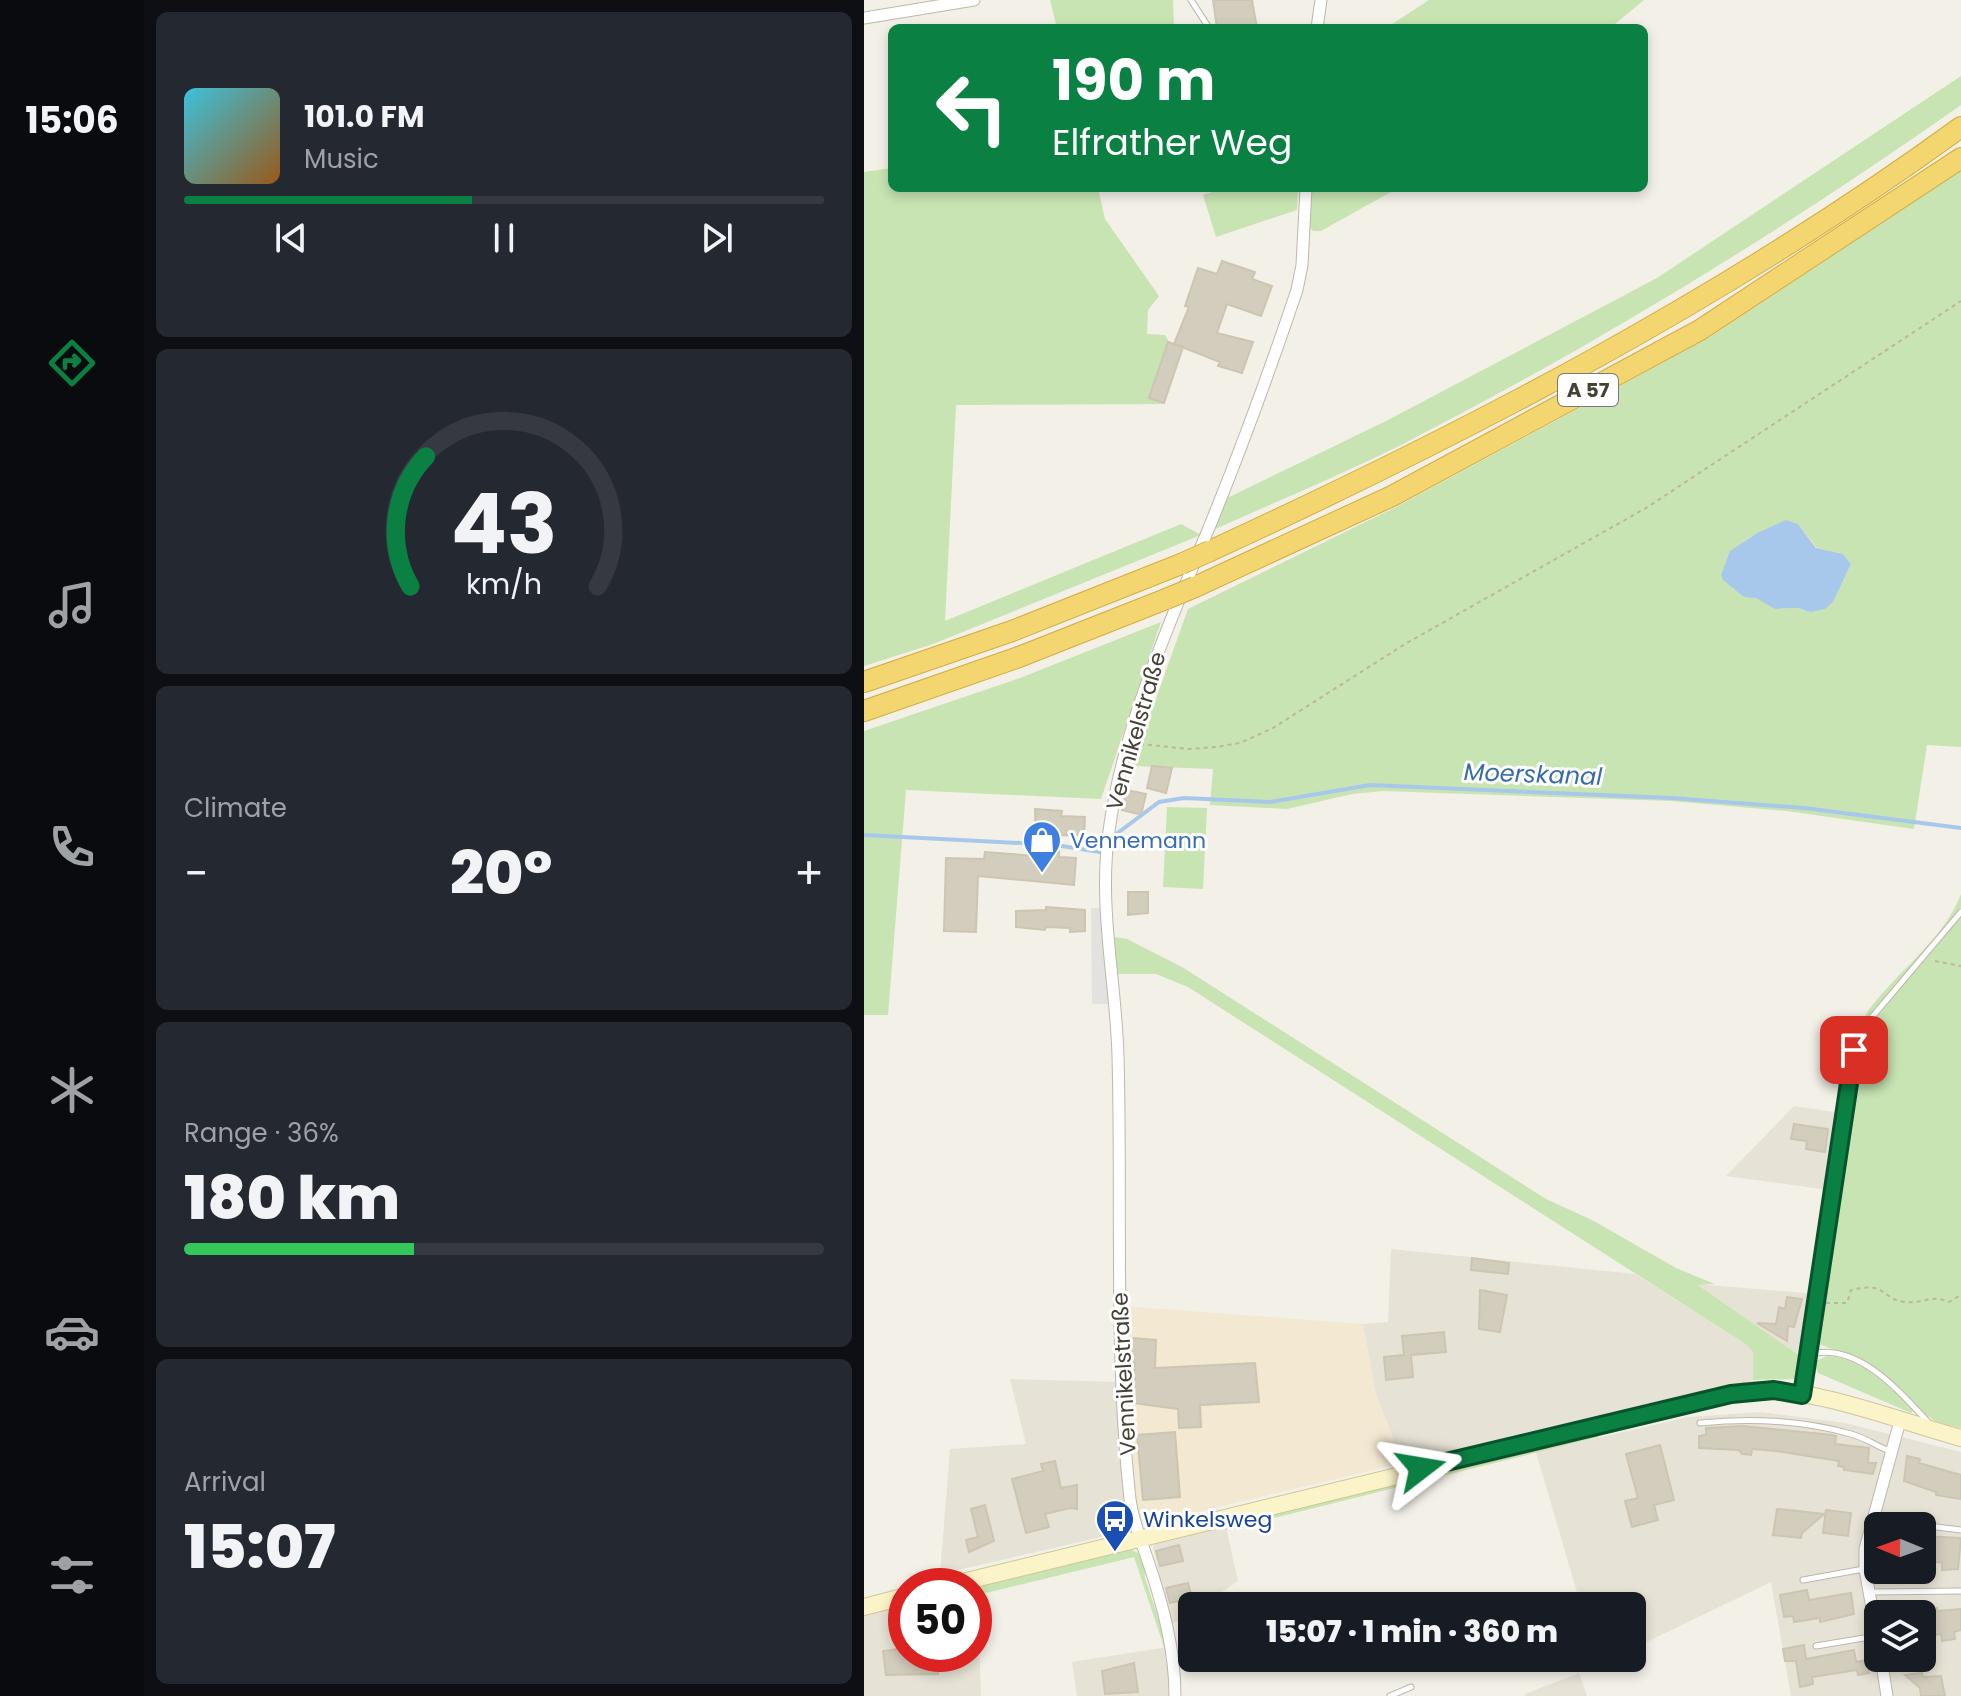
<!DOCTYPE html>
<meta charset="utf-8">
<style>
:root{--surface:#171b24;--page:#242831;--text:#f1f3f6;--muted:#9ea1a6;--line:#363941;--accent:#0b8043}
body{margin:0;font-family:Poppins,sans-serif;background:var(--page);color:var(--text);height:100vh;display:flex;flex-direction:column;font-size:30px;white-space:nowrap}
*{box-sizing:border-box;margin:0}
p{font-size:26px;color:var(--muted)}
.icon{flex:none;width:44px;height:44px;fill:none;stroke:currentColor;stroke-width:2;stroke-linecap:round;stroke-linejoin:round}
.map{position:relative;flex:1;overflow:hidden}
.drawer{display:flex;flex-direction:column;gap:12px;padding:12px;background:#0d0f14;width:720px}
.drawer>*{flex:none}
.banner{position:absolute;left:24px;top:24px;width:760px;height:168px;border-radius:12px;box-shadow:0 4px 12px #0003;background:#0b8043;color:#fff;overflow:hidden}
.needle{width:52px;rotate:271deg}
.buttons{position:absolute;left:1000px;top:1512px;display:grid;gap:16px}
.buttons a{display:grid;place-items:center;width:72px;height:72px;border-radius:12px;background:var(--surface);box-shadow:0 4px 12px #0003;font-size:40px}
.speed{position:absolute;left:24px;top:1568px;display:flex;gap:16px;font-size:40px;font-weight:700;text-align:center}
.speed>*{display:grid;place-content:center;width:104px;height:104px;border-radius:50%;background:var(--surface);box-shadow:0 4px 12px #0003;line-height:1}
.speed .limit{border:12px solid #d22;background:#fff;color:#111}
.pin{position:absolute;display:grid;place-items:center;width:68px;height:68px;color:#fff;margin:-34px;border-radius:16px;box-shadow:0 4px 12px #0006}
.me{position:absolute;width:88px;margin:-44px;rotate:76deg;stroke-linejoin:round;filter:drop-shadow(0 0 6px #0008)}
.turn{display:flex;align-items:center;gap:28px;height:168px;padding:0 32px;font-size:36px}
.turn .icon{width:104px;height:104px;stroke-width:2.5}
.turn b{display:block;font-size:56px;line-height:68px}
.big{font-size:60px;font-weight:800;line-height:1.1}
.drawer .widget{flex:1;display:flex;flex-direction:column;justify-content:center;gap:12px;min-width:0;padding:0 28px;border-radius:12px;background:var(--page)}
.drawer .dial{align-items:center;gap:0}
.dial svg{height:208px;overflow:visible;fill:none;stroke:var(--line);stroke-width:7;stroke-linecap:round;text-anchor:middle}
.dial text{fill:var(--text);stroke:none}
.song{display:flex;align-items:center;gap:24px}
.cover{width:96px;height:96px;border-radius:12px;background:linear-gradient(135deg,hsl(190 70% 55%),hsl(30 70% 35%))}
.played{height:8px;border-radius:4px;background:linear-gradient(90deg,var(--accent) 45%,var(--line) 45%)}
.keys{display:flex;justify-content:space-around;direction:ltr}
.heat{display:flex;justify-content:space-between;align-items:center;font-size:44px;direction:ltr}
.charge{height:12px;border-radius:6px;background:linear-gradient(90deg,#34c759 36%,var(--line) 0)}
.trip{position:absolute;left:314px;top:1592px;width:468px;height:80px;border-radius:12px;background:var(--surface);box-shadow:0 4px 12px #0003;font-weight:800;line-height:80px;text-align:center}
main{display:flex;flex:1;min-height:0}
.tab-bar{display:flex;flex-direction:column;width:144px;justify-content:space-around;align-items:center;background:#090b0e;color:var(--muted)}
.tab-bar .icon{width:56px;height:56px}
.tab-bar .on{color:var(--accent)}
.tab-bar b{font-size:36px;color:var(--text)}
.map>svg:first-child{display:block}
.residential{fill:#e6e2d5;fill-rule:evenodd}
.commercial{fill:#f3e9d3}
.green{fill:#c8e4b2;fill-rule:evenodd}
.parking{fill:#e3e2de}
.water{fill:#a7c8eb}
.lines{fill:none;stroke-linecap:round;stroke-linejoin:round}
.stream{stroke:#a7c8eb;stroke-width:4}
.building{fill:#d3cdbd;stroke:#cdc5b1;stroke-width:2}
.lane-casing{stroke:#bdb8aa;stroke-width:7}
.street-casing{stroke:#bdb8aa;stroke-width:13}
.secondary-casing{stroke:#cfc699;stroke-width:18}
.highway-casing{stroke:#d3ad40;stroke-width:22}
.path{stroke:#beb69c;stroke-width:2;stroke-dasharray:4 4;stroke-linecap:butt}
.lane{stroke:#fff;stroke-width:5}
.street{stroke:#fff;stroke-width:11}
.secondary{stroke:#fbf4c8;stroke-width:16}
.highway{stroke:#f4d670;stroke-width:20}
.highway-bridge-casing{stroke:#d3ad40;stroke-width:22;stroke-linecap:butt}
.highway-bridge{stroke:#f4d670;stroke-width:20}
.route-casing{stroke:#07532c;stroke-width:20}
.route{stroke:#0b8043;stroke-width:14}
.labels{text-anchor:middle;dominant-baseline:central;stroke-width:6;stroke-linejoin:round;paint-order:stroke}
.shield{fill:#fff;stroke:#7d7a72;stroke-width:2}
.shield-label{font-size:20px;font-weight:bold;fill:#454136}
.street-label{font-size:22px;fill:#454136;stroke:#fff}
.shop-label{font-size:22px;fill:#366cbe;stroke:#fff;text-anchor:start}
.transit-label{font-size:22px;fill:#164399;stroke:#fff;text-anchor:start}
.water-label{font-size:24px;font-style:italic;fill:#376ca9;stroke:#fff}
</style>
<main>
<nav class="tab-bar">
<b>15:06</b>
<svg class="icon on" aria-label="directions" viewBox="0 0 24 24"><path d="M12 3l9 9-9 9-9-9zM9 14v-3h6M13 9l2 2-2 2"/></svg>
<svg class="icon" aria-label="music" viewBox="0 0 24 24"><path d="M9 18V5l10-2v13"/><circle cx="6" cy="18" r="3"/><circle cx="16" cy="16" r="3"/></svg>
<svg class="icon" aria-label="phone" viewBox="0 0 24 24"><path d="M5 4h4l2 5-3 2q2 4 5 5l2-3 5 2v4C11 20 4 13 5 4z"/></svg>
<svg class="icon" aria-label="climate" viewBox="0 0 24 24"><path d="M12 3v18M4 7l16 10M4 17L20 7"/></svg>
<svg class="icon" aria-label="car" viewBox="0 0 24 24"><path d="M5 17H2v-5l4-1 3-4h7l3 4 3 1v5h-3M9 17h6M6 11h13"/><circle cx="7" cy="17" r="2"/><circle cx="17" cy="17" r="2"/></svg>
<svg class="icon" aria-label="filters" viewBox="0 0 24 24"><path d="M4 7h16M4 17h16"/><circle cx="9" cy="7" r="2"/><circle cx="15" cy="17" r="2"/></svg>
</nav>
<section class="drawer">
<div class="widget">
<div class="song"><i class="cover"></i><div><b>101.0 FM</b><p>Music</p></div></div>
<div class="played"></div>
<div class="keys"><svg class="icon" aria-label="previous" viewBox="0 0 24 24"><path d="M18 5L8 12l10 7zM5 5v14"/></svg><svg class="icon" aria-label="pause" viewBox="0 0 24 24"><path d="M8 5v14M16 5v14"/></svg><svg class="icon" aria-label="next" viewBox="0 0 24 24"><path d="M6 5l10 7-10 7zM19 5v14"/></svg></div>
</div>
<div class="widget dial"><svg viewBox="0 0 100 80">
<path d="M14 69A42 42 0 1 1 86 69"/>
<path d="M14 69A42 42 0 0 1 20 19" stroke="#0b8043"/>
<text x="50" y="56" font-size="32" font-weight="700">43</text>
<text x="50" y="72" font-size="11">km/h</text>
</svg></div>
<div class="widget"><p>Climate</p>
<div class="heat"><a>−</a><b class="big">20°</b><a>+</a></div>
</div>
<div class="widget"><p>Range · 36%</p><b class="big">180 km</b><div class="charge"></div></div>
<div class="widget"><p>Arrival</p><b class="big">15:07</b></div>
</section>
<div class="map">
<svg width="1097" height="1696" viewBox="0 0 1097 1696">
<rect width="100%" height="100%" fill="#f2f0e7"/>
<path class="residential" d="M930,1106L976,1113L965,1190L862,1176Z
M527,1249L771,1274L883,1345L889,1352V1380L539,1463L512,1395L499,1324L524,1322Z
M833,1284L951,1294L939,1358Z
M146,1379L254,1382L265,1526L255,1533L76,1574L86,1449L162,1444Z
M897,1412L981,1423L1097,1452V1696H927L907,1582L768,1649V1606H717L672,1452L825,1417ZM1014,1526H1058V1570H1014ZM1014,1614H1058V1658H1014Z
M361,1523L374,1581L337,1606H328V1612L306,1626L289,1547L291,1543Z
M113,1585L117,1696H0V1614L42,1603V1654H110V1586Z
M304,1647L308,1696H213L208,1662Z
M715,1673L723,1696H661V1694Z"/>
<path class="commercial" d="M260,1306L499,1324L512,1395L539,1463L280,1525L276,1521L272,1503Z"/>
<path class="green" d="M186,0H309L310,27L193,28Z
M565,0H780L746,28H522Z
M1097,76V105C918,231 732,345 537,445C475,476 411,502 349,530L361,499L522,421L793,278Z
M28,168V188H234L241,219L295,296L284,310L283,334L301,335L305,342L320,346L300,404L92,405L81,621L317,524L337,535L69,644L0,666V172Z
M1097,170V747L1063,745L1050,829L923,811L807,801L519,791L488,794L423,809L346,805L349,769L268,766L324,609L534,506L846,337ZM922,521L934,524L953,548L979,554L987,564L969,602L946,612L934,608L911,609L857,575C871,539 889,535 922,521Z
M361,188H434L433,210L352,237L339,195Z
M445,188H534L457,231H449L444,225Z
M297,622L237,799L42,790L24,1015H0V731L156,678Z
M303,807L343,808L339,889L299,887Z
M1097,894V907L1082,928L1007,1013L993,1035L974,1112C977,1086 979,1057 991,1033C1017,980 1076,949 1097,894Z
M1097,917V1428L1073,1422L1062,1415L1036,1388L992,1357L951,1343L985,1085L993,1051L1005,1025Z
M251,937L263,939L318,967L682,1199L728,1220L812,1268L851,1284L834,1285L939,1358L932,1379L889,1380V1352L883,1345L324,987L292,974H252Z
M963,1356C995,1357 1030,1387 1049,1411L1047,1413L954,1373L950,1362Z
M732,1432L735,1437L362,1530L361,1523Z
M262,1547L276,1554L280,1565L281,1578L304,1647H300L270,1557L114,1595L113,1585Z"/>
<path class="parking" d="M227,908H237L244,1004H228Z"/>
<path class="water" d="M922,520L934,524L952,548L979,554L987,564L969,602L961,609L946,612L934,608L911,609L892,598L880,597L859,580L857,575L866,551L893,533Z"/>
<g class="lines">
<path class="stream" d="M0,835L174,844
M251,835L295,802L320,798L406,802L506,785L808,798L940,808L1097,828
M191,845L236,852"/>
</g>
<path class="building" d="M349,0H388L393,28H353Z
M358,261L391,272L388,279L408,286L397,316L363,304L353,333L389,342L378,373L354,366L356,362L310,344L325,307L321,306L334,268L353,274Z
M304,342L319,347L300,403L285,398Z
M288,766L308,768L302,793L283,788Z
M263,790L282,794L278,811L274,814L258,810Z
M171,809L198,811L197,816L221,817L220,836L195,835V857L212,858L210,885L114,876L112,932L80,931L82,858L120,859L121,852L172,856Z
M264,892H284V913L264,915Z
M182,907L221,910V931L206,932V928L182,927L181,930L152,927V911L182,910Z
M930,1124L964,1129L961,1152L942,1149L943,1141L927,1139Z
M608,1258L645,1263L644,1274L607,1270Z
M616,1290L643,1295L636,1332L615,1329Z
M923,1297L938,1299L930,1327L924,1326L923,1341L893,1323L912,1324L915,1307L921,1309Z
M580,1332L582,1352L547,1355L549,1377L522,1380L520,1357L540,1355L538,1336Z
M268,1338L292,1340L291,1368L391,1363L395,1402L336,1405L337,1427L315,1428L314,1409L268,1403L271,1362H267Z
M879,1426L968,1435L972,1436L971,1444L1005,1448L1004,1463H1012L1009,1474L980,1470V1467L974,1466L975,1461L912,1451L888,1449L887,1455L878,1454L875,1450L835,1448V1436L842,1435V1428Z
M311,1432L316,1497L279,1500L273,1435Z
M796,1445L810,1500L790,1505L794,1520L768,1527L761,1501L774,1498L762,1454Z
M1043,1456L1056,1459L1055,1463L1097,1475V1499L1072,1495V1492L1040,1481Z
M191,1461L197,1488L213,1485V1509L206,1508L181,1514L185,1527L162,1533L148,1479L179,1471L177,1464Z
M121,1505L130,1541L105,1552L102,1540L114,1537L107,1509Z
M913,1509L925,1510L960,1514L938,1533L937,1538L909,1535Z
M962,1510L987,1513L984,1536L959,1533Z
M1058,1536L1097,1538L1094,1569L1078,1570V1562L1058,1563Z
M315,1545L319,1561L296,1566L292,1551Z
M324,1583L328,1598L306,1603L302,1588Z
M943,1590L945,1600L987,1593L990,1614L956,1622V1618L930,1622L929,1616L920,1617L916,1595Z
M1073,1608V1611L1097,1609V1630L1090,1632L1091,1639L1078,1641L1077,1634L1058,1637V1611Z
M940,1645L942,1659L990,1650L992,1662L1003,1660L1005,1673L994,1675L993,1670L948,1677L949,1684L936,1687L932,1661H921L919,1649Z
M42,1648V1654H63L64,1662H74V1674L22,1675L19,1651Z
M270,1663L274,1692L241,1694L238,1671Z
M1058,1673L1059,1677L1077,1676L1081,1696H1057L1056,1688L1041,1675Z"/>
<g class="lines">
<g class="lane-casing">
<path id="lane" d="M327,0L345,28
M946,1354C994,1342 1035,1391 1064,1422
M939,1390L982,1085L990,1050L1003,1023L1097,912
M836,1423C886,1418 938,1420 987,1434C1002,1438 1012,1446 1026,1451
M1008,1519L1097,1530
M939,1580L1000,1569
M1006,1592L1097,1591
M952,1646L1012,1636
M526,1696L547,1687"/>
</g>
<g class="street-casing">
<path id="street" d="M0,18L110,0
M453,28L457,0
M1014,1642L1001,1569V1549L1036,1421
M1017,1658L1023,1696
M311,1696C311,1650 299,1605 284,1561C277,1540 269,1522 266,1499C250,1352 258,1204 254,1056C252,981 234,906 245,831C259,728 302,631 342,535C375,455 405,373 433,290L438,265L442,188"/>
</g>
<g class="secondary-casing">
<path id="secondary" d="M82,1586L881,1391C943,1384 1035,1421 1097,1438
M0,1607L42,1596"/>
</g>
<g class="highway-casing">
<path id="highway" d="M346,551C607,431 864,297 1097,127
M331,587L528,496L836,330L1097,158
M0,682L148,631L317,564
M0,711L155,657L302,599"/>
</g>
<path class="path" d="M276,744L325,749L352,747L376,743L409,728L541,644L782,508L1097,301
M1071,961L1097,966
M962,1303H983L987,1290C1024,1281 1016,1299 1041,1302C1057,1304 1069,1294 1085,1302L1097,1295"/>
<use href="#lane" class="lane"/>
<use href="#street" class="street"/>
<use href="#secondary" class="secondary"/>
<use href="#highway" class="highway"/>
<g class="highway-bridge-casing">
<path id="highway-bridge" d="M317,564L346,551
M302,599L331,587"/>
</g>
<use href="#highway-bridge" class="highway-bridge"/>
</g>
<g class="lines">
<g class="route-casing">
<path id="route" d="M557,1468L867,1394L910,1390L938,1395L990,1050"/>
</g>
<use href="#route" class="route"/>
</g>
<defs>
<g id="shop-pin" transform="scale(2)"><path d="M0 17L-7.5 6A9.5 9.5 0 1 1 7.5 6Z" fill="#3f7fe0" stroke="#fff"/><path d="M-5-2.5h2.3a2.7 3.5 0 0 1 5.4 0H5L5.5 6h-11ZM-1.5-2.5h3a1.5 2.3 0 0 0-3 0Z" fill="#fff"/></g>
<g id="bus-pin" transform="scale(2)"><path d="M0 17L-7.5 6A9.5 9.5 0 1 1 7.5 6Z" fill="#1a4fb4" stroke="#fff"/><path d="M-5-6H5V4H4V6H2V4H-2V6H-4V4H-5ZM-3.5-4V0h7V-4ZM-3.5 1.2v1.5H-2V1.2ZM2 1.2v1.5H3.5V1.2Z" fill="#fff"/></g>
</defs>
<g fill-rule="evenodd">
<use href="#shop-pin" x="178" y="840"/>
<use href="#bus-pin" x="251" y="1519"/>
</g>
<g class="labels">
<rect class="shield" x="694" y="374" width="60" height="32" rx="6"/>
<g class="shield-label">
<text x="724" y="390">A 57</text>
</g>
<g class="street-label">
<text transform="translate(272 731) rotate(-74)">Vennikelstraße</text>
<text transform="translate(260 1374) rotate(-93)">Vennikelstraße</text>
</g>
<g class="shop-label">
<text x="206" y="840">Vennemann</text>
</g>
<g class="transit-label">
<text x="279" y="1519">Winkelsweg</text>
</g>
<g class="water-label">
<text transform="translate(669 774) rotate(2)">Moerskanal</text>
</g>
</g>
</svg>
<div class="buttons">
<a><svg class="needle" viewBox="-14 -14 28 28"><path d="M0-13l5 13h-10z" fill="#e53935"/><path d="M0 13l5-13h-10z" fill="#9ea1a6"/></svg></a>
<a><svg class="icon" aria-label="layers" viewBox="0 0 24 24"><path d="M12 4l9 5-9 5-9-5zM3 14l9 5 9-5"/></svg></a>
</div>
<div class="speed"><div class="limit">50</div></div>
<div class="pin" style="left:990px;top:1050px;background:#d93025"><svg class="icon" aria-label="arrive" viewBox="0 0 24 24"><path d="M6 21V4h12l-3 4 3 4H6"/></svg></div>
<svg class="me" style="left:557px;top:1468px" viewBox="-20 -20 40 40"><path d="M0-17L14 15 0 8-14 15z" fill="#0b8043" stroke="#fff" stroke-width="4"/></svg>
<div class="trip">15:07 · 1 min · 360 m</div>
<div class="banner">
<div class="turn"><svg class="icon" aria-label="left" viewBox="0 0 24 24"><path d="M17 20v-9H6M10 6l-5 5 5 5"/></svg><div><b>190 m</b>Elfrather Weg</div></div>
</div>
</div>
</main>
